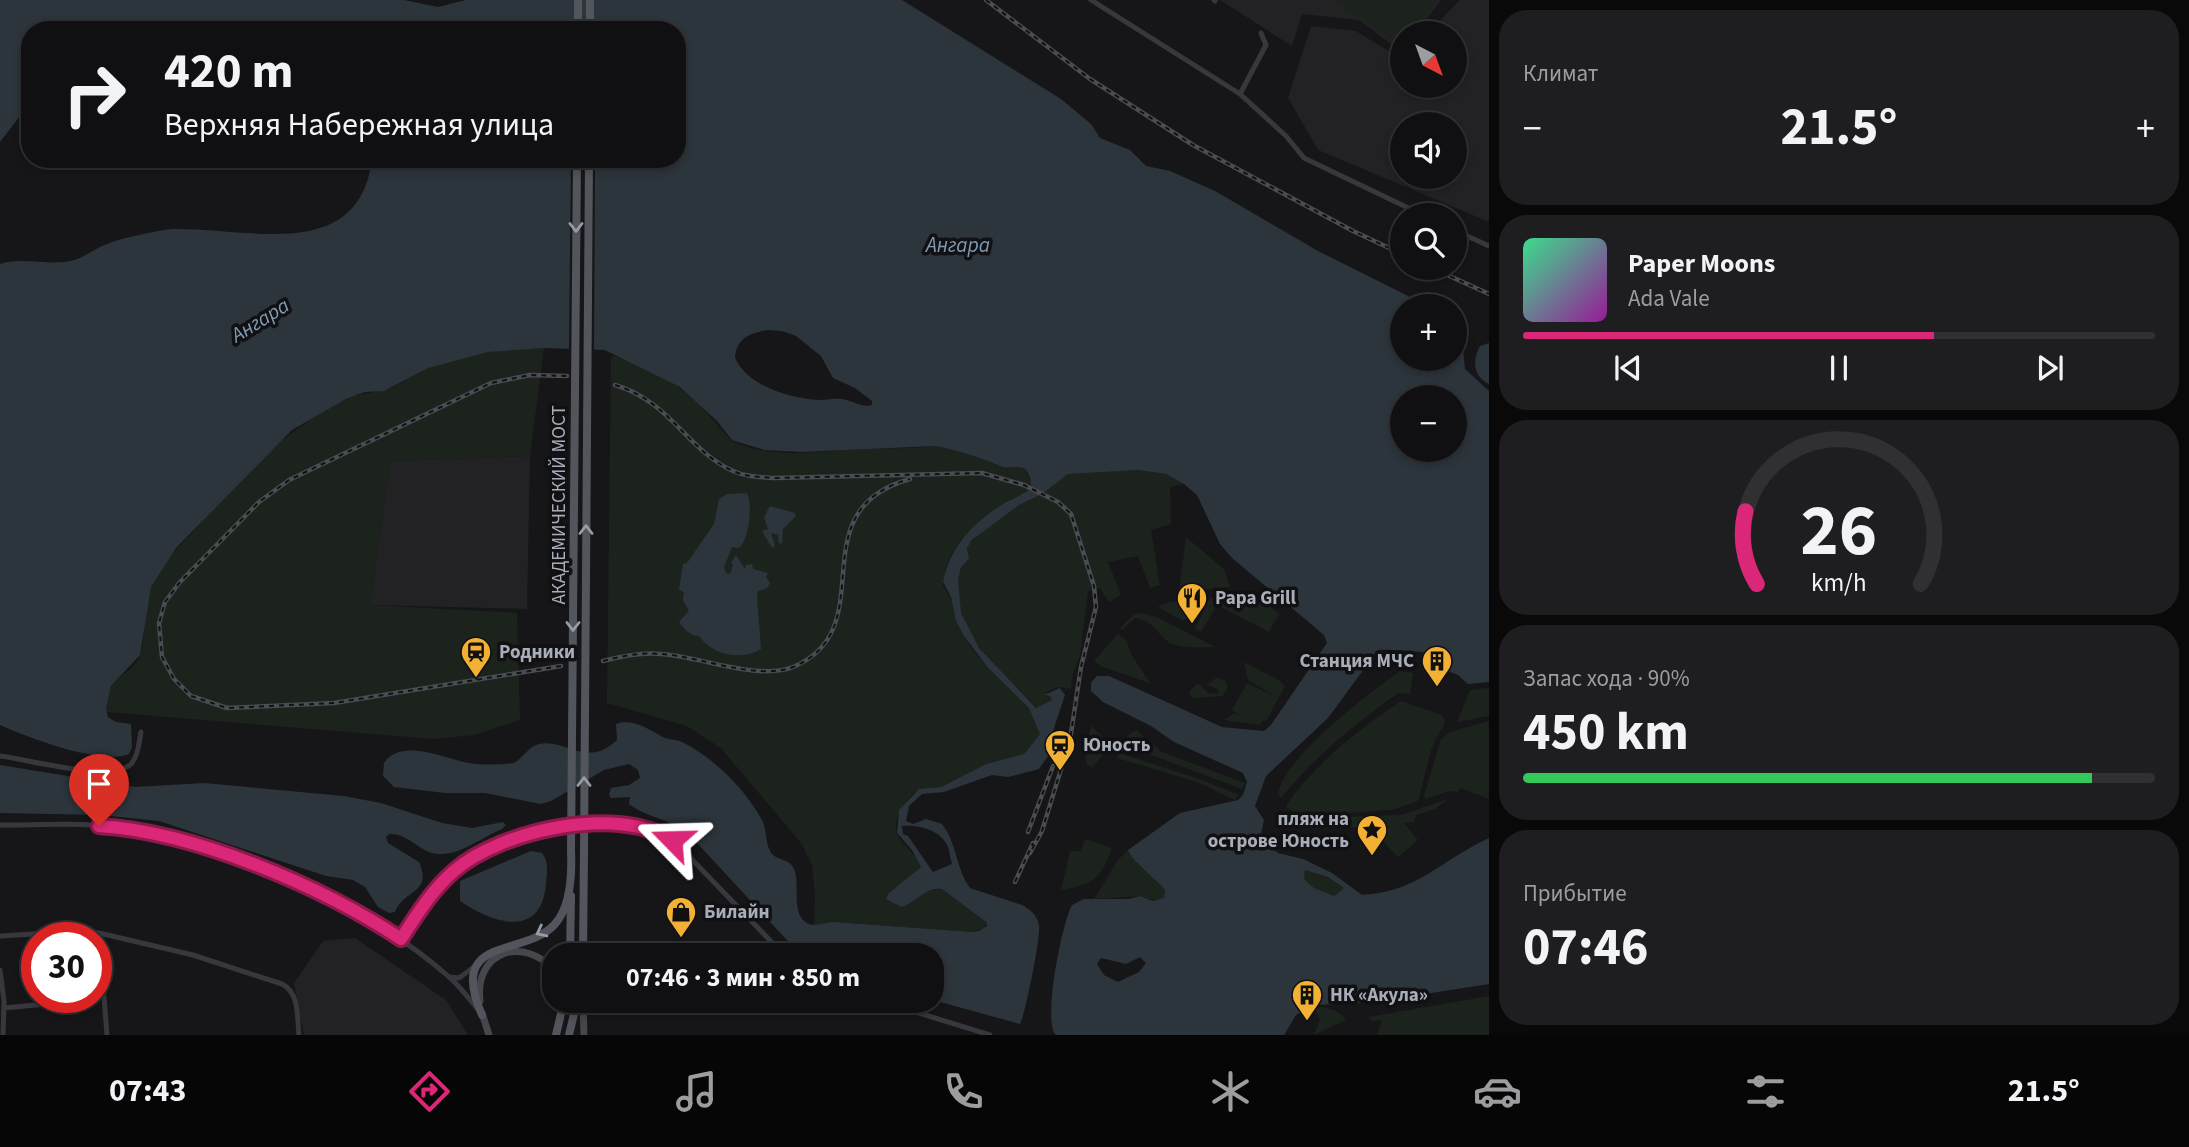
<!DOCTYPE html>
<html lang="ru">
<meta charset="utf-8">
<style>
:root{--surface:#101012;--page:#1e1e20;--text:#f1f3f6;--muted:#9c9d9f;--line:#303032;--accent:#db2777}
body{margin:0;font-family:"Source Sans 3",sans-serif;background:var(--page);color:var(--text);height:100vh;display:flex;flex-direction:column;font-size:26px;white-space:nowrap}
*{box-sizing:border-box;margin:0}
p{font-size:23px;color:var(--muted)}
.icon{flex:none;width:38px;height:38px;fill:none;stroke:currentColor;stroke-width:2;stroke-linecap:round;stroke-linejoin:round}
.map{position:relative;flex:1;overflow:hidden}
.drawer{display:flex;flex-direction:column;gap:10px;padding:10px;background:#09090a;width:700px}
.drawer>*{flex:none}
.guide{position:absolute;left:21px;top:21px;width:665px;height:147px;border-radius:28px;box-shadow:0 4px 10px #0003,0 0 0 2px var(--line);background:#101012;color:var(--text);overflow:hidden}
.needle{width:46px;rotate:139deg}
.buttons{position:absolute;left:1390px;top:21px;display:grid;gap:14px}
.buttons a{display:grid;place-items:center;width:77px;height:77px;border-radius:50%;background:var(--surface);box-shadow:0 4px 10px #0003,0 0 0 2px var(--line);font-size:35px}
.speed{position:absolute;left:21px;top:922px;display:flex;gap:14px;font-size:35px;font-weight:700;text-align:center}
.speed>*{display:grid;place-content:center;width:91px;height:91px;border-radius:50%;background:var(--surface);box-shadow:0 4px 10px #0003,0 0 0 2px var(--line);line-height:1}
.speed .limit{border:10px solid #d22;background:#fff;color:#111}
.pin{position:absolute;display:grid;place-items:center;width:60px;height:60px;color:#fff;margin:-72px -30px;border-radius:50% 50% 50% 0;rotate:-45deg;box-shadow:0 0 7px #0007}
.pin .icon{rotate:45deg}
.me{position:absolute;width:77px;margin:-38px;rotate:292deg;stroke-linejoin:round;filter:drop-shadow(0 0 5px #0008)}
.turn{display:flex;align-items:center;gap:24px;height:147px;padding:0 28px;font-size:32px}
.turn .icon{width:91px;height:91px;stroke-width:2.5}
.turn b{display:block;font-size:49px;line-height:60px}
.big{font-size:52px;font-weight:700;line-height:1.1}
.drawer .card{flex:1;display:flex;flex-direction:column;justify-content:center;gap:10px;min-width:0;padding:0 24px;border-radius:28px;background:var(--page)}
.drawer .dial{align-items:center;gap:0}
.dial svg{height:182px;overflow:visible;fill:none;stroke:var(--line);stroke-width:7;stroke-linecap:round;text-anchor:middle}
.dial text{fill:var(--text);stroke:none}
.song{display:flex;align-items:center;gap:21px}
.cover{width:84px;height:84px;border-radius:10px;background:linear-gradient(135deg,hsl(150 70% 55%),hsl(300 70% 35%))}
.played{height:7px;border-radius:4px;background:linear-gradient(90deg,var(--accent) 65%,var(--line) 65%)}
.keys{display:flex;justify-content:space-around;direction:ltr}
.heat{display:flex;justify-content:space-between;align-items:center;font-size:38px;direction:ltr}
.charge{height:10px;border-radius:5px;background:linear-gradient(90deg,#34c759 90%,var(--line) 0)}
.trip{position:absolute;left:542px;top:943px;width:402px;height:70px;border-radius:28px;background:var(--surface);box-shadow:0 4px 10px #0003,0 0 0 2px var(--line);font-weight:700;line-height:70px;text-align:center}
.tab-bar{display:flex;height:112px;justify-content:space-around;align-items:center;background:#060607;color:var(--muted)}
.tab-bar .icon{width:49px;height:49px}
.tab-bar .active{color:var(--accent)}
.tab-bar b{font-size:32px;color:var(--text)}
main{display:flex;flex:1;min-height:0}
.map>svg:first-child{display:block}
.built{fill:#222225;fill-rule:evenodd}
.green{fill:#1c231d}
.water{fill:#2c353c;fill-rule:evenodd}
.pier{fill:#161618}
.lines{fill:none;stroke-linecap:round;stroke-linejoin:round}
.minor{stroke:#37383d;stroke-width:5}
.secondary{stroke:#45474d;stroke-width:7}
.primary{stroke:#53555c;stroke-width:8}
.rail-casing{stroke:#4a4c52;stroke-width:4.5}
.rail{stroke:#111113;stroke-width:2;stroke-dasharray:5;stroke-linecap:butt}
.primary-bridge{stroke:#53555c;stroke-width:8}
.oneway{stroke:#979ba6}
.route-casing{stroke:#8e194d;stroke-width:18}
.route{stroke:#db2777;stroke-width:12}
.labels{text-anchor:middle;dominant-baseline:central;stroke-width:7;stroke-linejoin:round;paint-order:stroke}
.street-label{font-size:19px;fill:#a8adb8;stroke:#111113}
.poi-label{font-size:19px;font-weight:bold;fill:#a8adb8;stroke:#111113;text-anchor:start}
.water-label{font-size:21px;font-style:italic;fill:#7f9bb3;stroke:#111113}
</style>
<main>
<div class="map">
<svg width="1489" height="1035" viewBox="0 0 1489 1035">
<rect width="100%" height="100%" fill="#161618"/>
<path class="built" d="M1220,0H1441L1416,33H1402V52L1359,20L1302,14L1292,46Z
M1460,0H1489V222L1318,150L1288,98L1311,26L1356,31L1402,59V86H1454V33H1428ZM1402,124H1454V177H1402Z
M530,456L527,609L370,605L390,461Z
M355,938L446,1000L468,1035H304L294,983L323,941Z"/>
<path class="green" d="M1332,0H1438L1413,33H1402V46Z
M544,348L530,456L390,461L370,605L517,613L520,720L474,735L434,739L106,712C104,674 132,678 140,655C147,634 142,609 150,587C160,562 182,545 199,525C241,475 288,427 347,399C362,392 378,393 393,387C404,382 414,374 425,369C462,353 504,349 544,348Z
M613,355C644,367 673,379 697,402C705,409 727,438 733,441C771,461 824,450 865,449C889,448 911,449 935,446C959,450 981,459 1004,467C1012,470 1019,466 1026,470L1031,483L1030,489C1022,495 1014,497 1006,502C975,521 945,548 943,586C953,598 952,608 957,621C963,638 976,654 987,667C1004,687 1037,705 1040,734L1024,754L986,764L941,787L919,789C905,800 887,823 901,841C909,850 916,855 921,867L906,880L912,903L924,891L942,889L986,922L985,928L972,932L834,922L814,926L815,895L812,865L801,843L721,748L687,726L607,703L611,360Z
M1138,470L1166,474L1184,484L1170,487L1171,524L1151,530L1160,585L1150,588L1138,556L1108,562L1121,595L1109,602L1100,588L1088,591L1080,656L1073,672L1071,689L1057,687L1047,692L1046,696H1050L1052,700L1037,708C1005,673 950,635 958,580C959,571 963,567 967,560C970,555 967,551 968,545L986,528L1019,505L1042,494L1068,474Z
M1186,537L1224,569L1230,587L1179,592Z
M1239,591L1258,597L1279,614L1269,632L1217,605L1201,632L1195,629L1210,598Z
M1206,597L1195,619L1189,617L1183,621L1158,607L1166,603Z
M1141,613L1159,618L1215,647C1202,647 1176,650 1166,640C1156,631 1150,619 1135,618L1122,630L1120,628L1134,614Z
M1118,634L1127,641L1131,654L1150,683L1100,666L1094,661Z
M1244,662L1279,680L1285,686L1267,720L1263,721L1267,713L1260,725L1224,720L1235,713L1244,717L1232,710L1247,683L1276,697L1248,680Z
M1400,671L1413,673L1410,694L1398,693C1354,725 1315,756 1281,798L1278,794C1284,757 1368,694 1400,671Z
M1216,678L1225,680L1228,687L1223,696L1192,698L1189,692L1198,683L1208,693L1217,694L1219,690L1207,685Z
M1489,688V716L1457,722L1470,690Z
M1401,701L1442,715L1445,722L1432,747L1418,801L1391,810L1300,816L1287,808V804C1318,761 1358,730 1401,701Z
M1489,721V799L1461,788L1458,792L1449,791L1426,799L1424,796L1441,739L1450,732Z
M1091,726L1112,745L1092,767L1087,765L1085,752Z
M1136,730L1162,752L1245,783L1242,789L1125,745L1127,736Z
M1119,753L1202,780L1239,795L1235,800L1197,782L1117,758Z
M1448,799L1435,809L1416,815L1414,822L1404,823L1418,840L1398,857L1378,836L1390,826L1312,829L1286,824L1283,819L1401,815Z
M1085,839L1112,848C1101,878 1093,885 1061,890L1070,851H1081Z
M1127,851L1165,890L1164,898L1157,901L1140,896L1094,899L1118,860Z
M1305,870L1328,877L1345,888L1334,896L1314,888L1304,879Z
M1489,996V1035H1377L1382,1020L1372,1021L1369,1017Z
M1321,1007C1331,1009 1341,1011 1346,1020L1314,1035L1320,1020L1315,1009Z"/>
<path class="water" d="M0,0H404L438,7L466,0H902L1061,99L1091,124L1100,138L1130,150L1146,166L1170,171L1215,191L1318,251L1428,306H1402V359H1454V327L1462,339L1465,369L1489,391V682L1468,684L1458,675L1443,669C1440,663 1441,657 1435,654C1430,652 1384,649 1378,650L1328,718L1266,776L1255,806L1264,820L1260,839L1278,853L1303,859L1332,873L1362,895C1418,892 1441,860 1489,838V984L1368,1003L1312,1005L1296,1015L1284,1035H1056C1042,1022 1062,923 1072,905L1084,899H1129L1140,896L1153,901L1164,898L1165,890C1157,880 1129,858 1128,850L1180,813L1238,800L1243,795L1247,782L1243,773L1174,742L1151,726L1103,702L1091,691V683L1097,676H1109L1222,727L1264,731L1271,725L1327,643L1324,635L1232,558L1220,544L1197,495L1184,484L1166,474L1138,470L1068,474L1042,494L1019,505L972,540L967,548L969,558L961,568L958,579L961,613L979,648L1036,708L1052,700L1050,696L1044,695L1060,688L1065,695L1052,734L1048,756L1039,769L1008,777L992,775L944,792L922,794L909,806L906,821L913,824L926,819L942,824C957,843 956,869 970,888L1022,905C1030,909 1037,915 1039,925C1041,937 1025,1015 1020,1024L933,1000V956H813L797,951L685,830C668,820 644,816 629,804L630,797L611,798L609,795L611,788L629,785L640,778L638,770L629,764L604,770L551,801L541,804L485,793H445L394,787L383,776L384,763C401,737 446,759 469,763C483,765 499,765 514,763C523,758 529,746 539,744C566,738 586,769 617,740L616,724C631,718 649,729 661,736C667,740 675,739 682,742C713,757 745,789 762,820C767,829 765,841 770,851C776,862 789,857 794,869C800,883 792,910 804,921C812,929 824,922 834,922L972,932L979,931L987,926L986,922L942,889C924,887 918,902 902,907L886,899L888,894L921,867L912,850L897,833L899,810L919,789L941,787L986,764L1024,754L1040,734L1029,708L988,668L964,636L956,621L951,597L943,582C950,545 975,521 1006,502C1014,498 1022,495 1030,489C1032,483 1030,474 1025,469C1020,465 1010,469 1003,467C981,458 958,450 935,446L801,452L765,450L741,443L732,440L717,421L680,387L605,350L544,348L488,352L428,368L384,391L365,392L346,399L292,430L176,548L151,587L140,655L111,686L106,708L108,717L116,722L131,724L132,747L129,754C102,766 27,737 0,725V264C24,256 50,267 74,260C85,257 96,248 107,244C118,239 163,229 174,229C246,227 359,265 372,159H677V30H268L259,22L242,20L195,21L157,30H30V103L0,142ZM768,330L782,331L796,336L821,356L833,378L855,388L872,401V405C860,408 853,400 841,399C833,398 826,400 819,400C791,399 745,385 735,357C737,337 751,333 768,330ZM1402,397H1454V450H1402ZM902,826C917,824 942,830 948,847C950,852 950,858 952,864L933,872L908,836L903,834ZM1305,870L1328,877L1344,888L1334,896L1314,888L1304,879ZM1140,957L1146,963L1139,972L1118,982L1104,975L1097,964L1101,958L1126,964Z
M1489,343V384C1473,376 1472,361 1480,346Z
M747,493C753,505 749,540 739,548L732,547L724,567L726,573L730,574L733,565L731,563L736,555L745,569L746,565L752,564L753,569L768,573L766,577L770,583L767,588L758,591L757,597L761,649C742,661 712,655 699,636C691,636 684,629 679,622L689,611L683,600L684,593L679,589L683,564L687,563L714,524L719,499L727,494Z
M770,506L795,513L796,516L783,529L782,543L779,544L778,535L771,533L775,546L772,548L762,531L768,529L764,517Z
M0,765L135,787L204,783L344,796L381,803L442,823L472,828L503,822L506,825L502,829C480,838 454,861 429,852C415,846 405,833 389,834L386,837L388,843L419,862C433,894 404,889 395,912L389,913L378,907L365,887L353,880L326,876L159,821L101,815L0,813Z
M531,851L542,853C549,862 547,873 546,884C541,940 492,923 460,901V881Z"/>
<path class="pier" d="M571,159H595L594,353L569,352Z"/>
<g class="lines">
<path class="minor" d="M1091,0L1240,94L1286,136L1304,158L1423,215
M1214,0L1215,1
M1240,94L1266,45L1261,33
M1454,230L1489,246
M0,756C27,759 112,783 131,764C138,756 139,743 141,732
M0,825C42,825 86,822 128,828C230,843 371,908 448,976C460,986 470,1000 480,1012
M99,933L107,1035
M0,936L82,931L99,933L193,955L282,984C300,993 297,1018 299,1035
M401,939L444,880L478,856L555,826L623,825L652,830L677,844L785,956
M0,970L4,1001L3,1035
M450,977L459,978L474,967
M880,1001L990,1035
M4,1008L67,1002"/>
<path class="secondary" d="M480,1001C474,951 524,935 555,971
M583,1001L584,1035
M482,1013L489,1035"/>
<path class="primary" d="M578,30V0
M590,30V0
M570,956L571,896
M583,956L584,851
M482,1015C446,934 525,958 555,924C571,906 572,873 571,851
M556,1035L564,1001
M569,1035L577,1001"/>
<g class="rail-casing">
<path id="rail" d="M986,0L1090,79L1193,145L1353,231L1402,254
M1432,268L1489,294
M615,385C670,401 688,451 733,471C746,477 760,477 775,478L982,473L1024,485L1058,502L1071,514L1094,586L1096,607L1081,667L1070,740L1042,831L1030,853
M603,661C622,656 641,652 661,654C698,656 758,681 793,667C886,628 795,511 910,479
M561,666L334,703L227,708L191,696L174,679L162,657L159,623L165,602L180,582L259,502L289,480L491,383L530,375L567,376
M1028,832L1053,766
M1015,882L1033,843"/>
</g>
<use href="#rail" class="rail"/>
<path class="primary-bridge" d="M571,851L577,159
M584,851L589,159"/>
</g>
<defs><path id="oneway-chevron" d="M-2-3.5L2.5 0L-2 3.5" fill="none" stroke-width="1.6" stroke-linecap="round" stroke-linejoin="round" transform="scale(1.75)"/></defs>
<g class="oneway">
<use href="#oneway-chevron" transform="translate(576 227) rotate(90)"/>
<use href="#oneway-chevron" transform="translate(586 530) rotate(-90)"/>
<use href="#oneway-chevron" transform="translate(573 626) rotate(90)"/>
<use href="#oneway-chevron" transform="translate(584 782) rotate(-90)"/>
<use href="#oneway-chevron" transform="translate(541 932) rotate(153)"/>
</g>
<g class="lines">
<g class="route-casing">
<path id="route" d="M99,826C195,832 321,886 401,939C416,916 432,890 454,871C501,830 617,805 672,840"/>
</g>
<use href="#route" class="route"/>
</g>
<defs>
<g id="restaurant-pin" transform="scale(1.575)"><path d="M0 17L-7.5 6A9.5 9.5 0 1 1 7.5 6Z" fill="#f2b134" stroke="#111113"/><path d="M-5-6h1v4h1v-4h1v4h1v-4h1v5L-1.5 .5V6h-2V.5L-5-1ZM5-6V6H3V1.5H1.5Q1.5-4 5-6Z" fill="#111"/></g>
<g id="station-pin" transform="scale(1.575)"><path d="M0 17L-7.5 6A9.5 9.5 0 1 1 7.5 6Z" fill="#f2b134" stroke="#111113"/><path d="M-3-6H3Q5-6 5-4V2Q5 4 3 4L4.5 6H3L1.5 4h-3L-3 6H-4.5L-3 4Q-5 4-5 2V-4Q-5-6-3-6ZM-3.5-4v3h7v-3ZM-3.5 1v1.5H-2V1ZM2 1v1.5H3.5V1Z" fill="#111"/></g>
<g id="building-pin" transform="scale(1.575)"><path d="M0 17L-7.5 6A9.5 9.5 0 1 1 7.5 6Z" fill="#f2b134" stroke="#111113"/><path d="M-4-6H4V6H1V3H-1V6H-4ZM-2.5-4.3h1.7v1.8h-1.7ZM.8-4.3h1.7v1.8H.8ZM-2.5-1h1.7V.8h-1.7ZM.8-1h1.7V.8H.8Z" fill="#111"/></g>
<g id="sight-pin" transform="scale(1.575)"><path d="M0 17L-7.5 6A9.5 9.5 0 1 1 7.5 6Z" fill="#f2b134" stroke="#111113"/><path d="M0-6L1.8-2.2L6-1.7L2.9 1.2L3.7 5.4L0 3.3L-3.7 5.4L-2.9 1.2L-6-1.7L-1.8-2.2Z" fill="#111"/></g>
<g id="shop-pin" transform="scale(1.575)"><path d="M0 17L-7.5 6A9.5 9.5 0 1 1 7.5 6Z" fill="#f2b134" stroke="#111113"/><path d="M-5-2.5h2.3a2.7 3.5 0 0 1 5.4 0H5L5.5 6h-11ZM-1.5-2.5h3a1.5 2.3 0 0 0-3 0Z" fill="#111"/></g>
</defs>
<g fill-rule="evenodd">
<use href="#restaurant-pin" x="1192" y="598"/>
<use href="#station-pin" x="476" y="652"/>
<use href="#building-pin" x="1437" y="661"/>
<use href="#station-pin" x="1060" y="745"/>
<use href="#sight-pin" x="1372" y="830"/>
<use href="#shop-pin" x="681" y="912"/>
<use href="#building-pin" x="1307" y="995"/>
</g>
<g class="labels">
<g class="street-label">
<text transform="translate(559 505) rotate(-90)">АКАДЕМИЧЕСКИЙ МОСТ</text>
</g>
<g class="poi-label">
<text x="1215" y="598">Papa Grill</text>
<text x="499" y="652">Родники</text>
<text x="1414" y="661" text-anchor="end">Станция МЧС</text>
<text x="1083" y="745">Юность</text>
<text x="1349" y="819" text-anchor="end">пляж на<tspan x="1349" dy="22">острове Юность</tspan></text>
<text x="704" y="912">Билайн</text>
<text x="1330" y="995">НК «Акула»</text>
</g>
<g class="water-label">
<text x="958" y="245">Ангара</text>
<text transform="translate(260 320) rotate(-32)">Ангара</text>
</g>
</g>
</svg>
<div class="buttons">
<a><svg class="needle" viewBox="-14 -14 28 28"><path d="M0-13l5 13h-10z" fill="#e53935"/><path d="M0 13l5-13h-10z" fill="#9c9d9f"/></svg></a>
<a><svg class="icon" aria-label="sound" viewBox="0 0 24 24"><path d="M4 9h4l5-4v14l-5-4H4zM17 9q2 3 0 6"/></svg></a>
<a><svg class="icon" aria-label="search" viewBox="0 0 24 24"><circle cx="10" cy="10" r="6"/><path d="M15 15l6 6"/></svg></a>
<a>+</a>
<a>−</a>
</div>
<div class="speed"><div class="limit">30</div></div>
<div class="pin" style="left:99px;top:826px;background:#d93025"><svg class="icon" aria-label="arrive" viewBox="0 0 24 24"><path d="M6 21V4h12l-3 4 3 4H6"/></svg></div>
<svg class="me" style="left:672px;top:840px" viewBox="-20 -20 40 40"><path d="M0-17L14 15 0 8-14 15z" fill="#db2777" stroke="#fff" stroke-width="4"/></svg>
<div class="trip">07:46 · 3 мин · 850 m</div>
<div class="guide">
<div class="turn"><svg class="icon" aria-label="right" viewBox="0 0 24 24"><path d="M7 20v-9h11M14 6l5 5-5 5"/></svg><div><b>420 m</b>Верхняя Набережная улица</div></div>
</div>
</div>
<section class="drawer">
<div class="card"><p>Климат</p>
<div class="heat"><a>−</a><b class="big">21.5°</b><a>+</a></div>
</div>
<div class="card">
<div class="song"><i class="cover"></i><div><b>Paper Moons</b><p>Ada Vale</p></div></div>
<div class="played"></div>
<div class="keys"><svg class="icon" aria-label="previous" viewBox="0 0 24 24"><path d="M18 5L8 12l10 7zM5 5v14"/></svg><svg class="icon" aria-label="pause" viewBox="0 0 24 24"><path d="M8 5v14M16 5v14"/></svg><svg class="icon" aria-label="next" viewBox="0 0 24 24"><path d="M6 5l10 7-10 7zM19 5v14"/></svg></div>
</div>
<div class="card dial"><svg viewBox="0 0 100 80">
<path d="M14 69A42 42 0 1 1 86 69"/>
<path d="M14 69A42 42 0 0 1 9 37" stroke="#db2777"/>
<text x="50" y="56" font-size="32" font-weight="700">26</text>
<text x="50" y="72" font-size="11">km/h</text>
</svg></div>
<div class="card"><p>Запас хода · 90%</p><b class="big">450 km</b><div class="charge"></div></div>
<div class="card"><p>Прибытие</p><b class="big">07:46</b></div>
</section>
</main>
<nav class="tab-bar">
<b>07:43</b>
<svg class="icon active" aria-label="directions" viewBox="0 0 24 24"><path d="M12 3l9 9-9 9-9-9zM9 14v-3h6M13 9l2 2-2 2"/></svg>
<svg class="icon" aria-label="music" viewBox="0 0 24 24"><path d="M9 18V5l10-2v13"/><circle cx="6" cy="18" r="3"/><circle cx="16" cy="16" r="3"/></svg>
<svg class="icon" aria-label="phone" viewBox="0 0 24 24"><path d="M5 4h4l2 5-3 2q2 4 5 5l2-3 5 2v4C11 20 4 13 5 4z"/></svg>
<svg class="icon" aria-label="climate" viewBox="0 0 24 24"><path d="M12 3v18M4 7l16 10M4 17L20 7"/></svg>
<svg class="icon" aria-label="car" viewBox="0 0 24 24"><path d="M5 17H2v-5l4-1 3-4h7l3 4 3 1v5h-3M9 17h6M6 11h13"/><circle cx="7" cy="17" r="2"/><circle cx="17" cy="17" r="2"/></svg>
<svg class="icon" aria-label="filters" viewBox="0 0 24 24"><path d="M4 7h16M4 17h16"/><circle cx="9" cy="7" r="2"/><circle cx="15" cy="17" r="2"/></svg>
<b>21.5°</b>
</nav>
